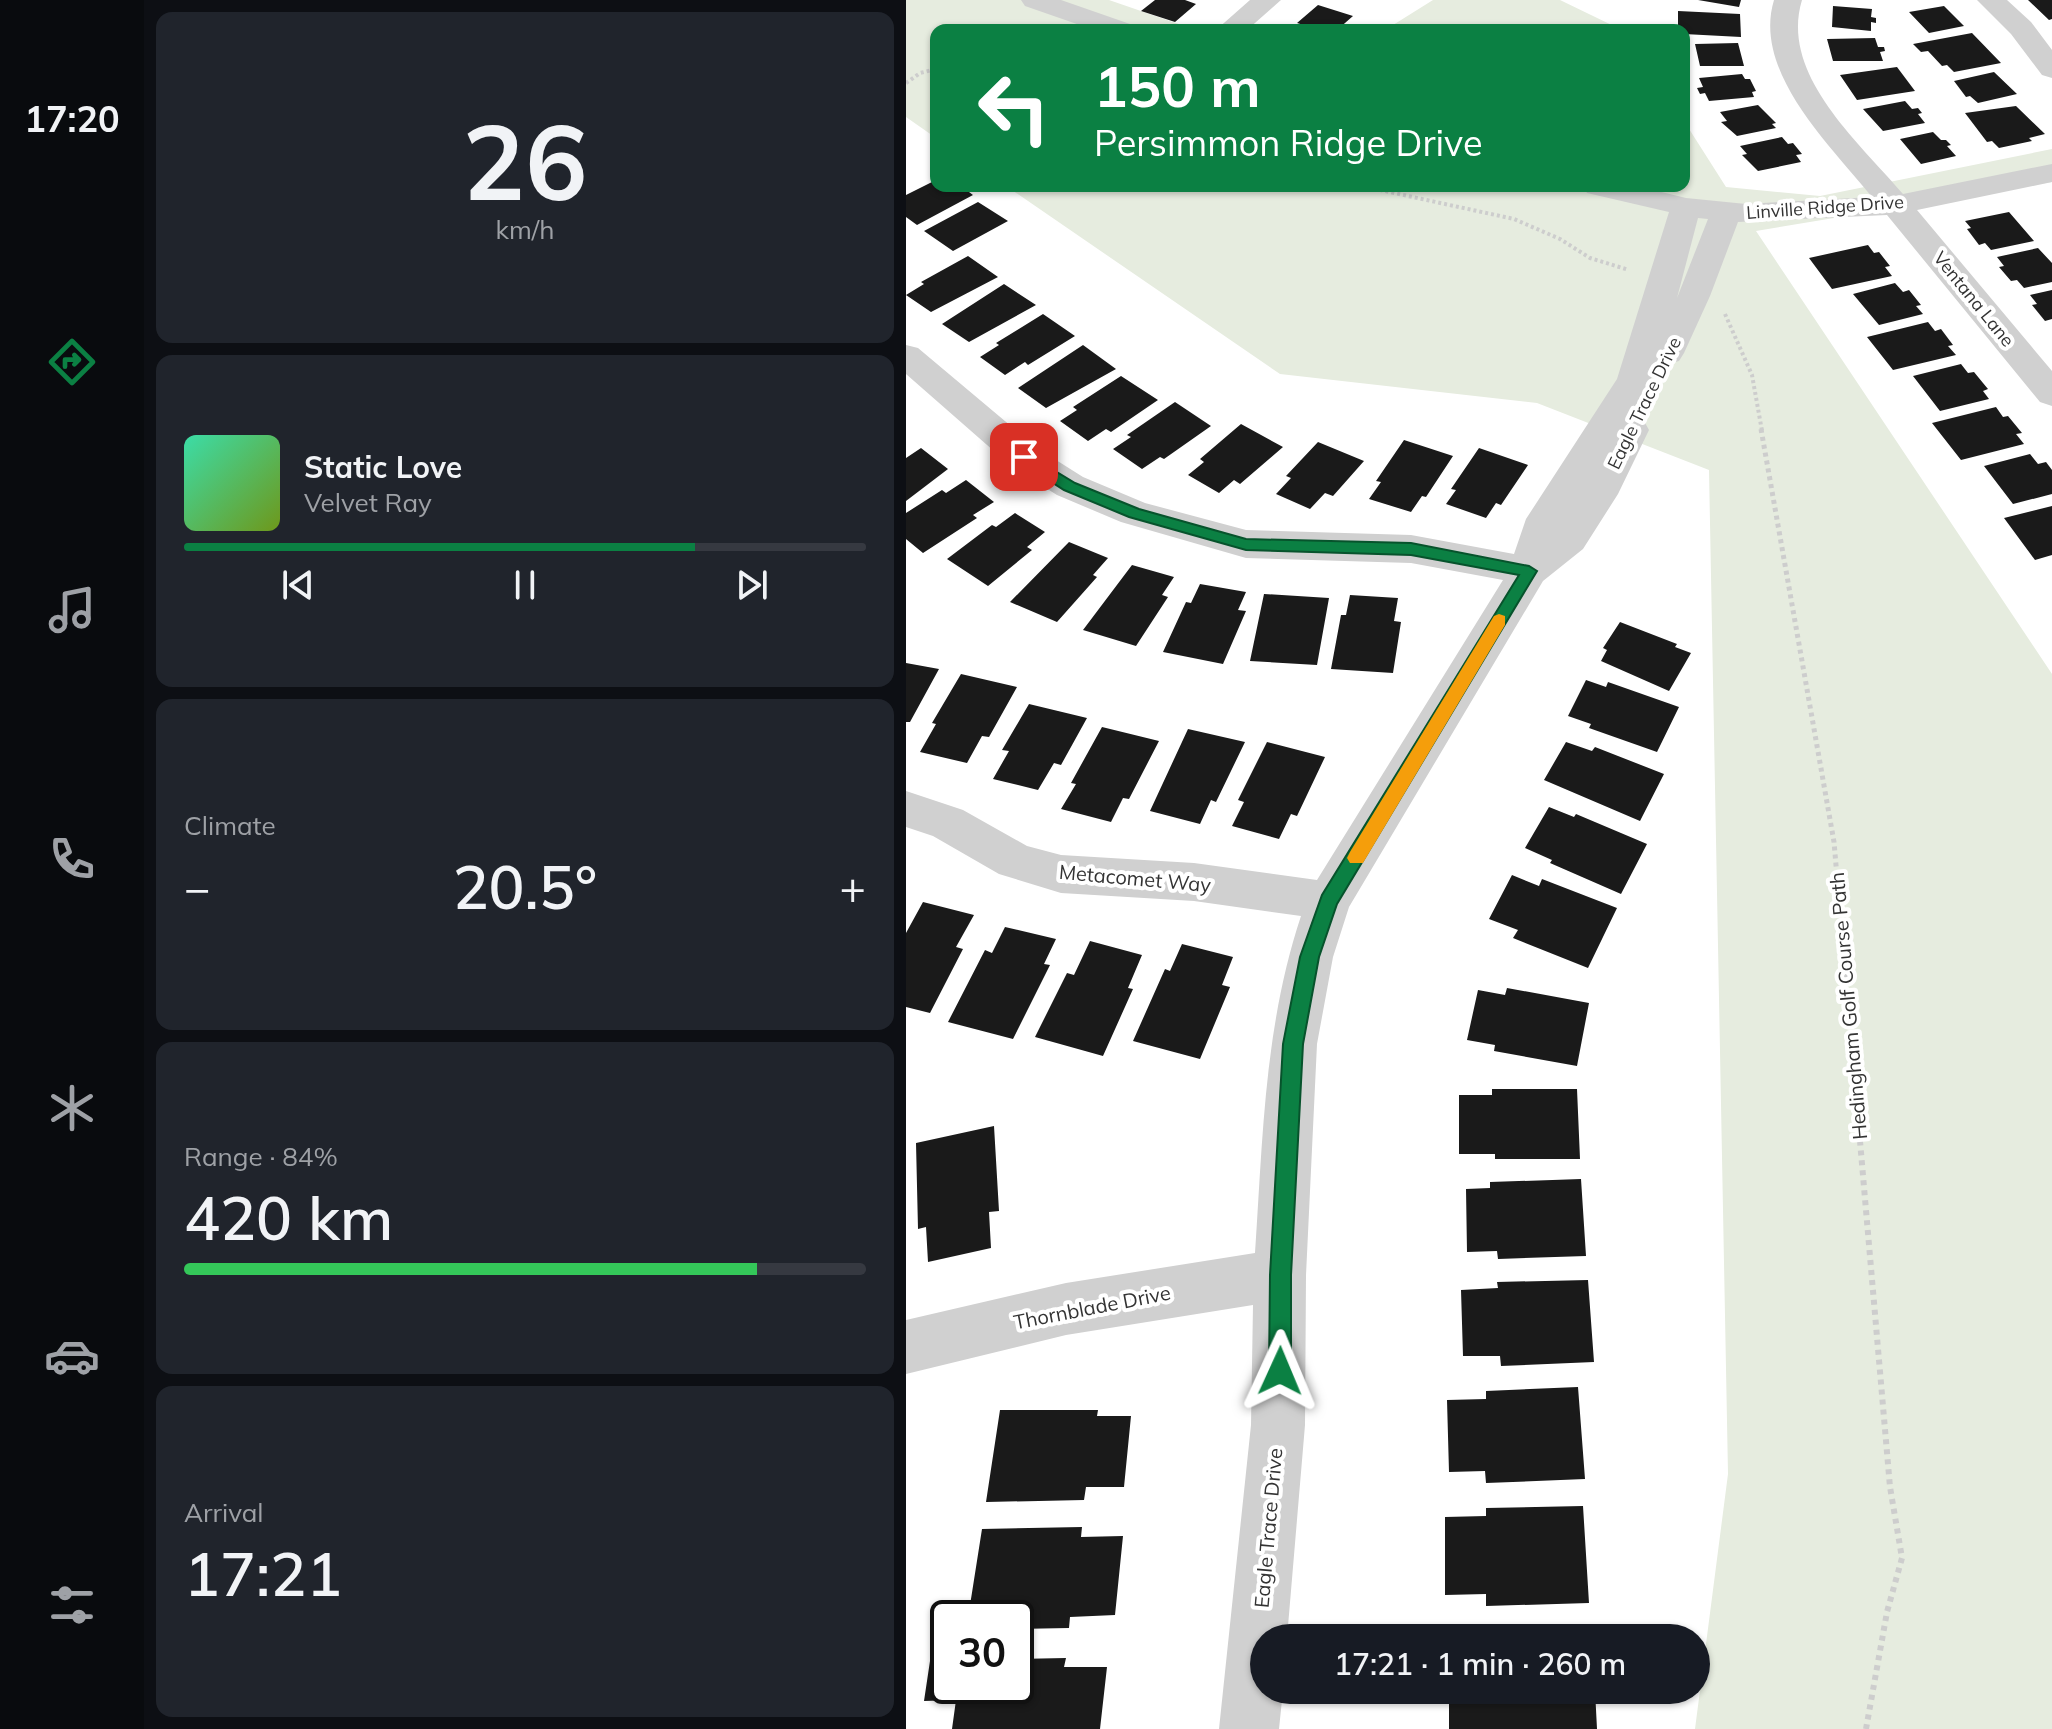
<!DOCTYPE html>
<meta charset="utf-8">
<style>
:root{--surface:#171b24;--page:#20242c;--text:#f1f3f6;--muted:#9ea1a6;--line:#363941;--accent:#0b8043}
body{margin:0;font-family:Mulish,sans-serif;background:var(--page);color:var(--text);height:100vh;display:flex;flex-direction:column;font-size:30px;white-space:nowrap}
*{box-sizing:border-box;margin:0}
p{font-size:26px;color:var(--muted)}
.icon{flex:none;width:44px;height:44px;fill:none;stroke:currentColor;stroke-width:2;stroke-linecap:round;stroke-linejoin:round}
.map{position:relative;flex:1;overflow:hidden}
.sheet{display:flex;flex-direction:column;gap:12px;padding:12px;background:#0d0f14;width:762px}
.sheet>*{flex:none}
.guide{position:absolute;left:24px;top:24px;width:760px;height:168px;border-radius:16px;box-shadow:0 2px 6px #0004;background:#0b8043;color:#fff;overflow:hidden}
.speed{position:absolute;left:24px;top:1600px;display:flex;gap:16px;font-size:40px;font-weight:700;text-align:center}
.speed>*{display:grid;place-content:center;width:104px;height:104px;border-radius:50%;background:var(--surface);box-shadow:0 2px 6px #0004;line-height:1}
.speed .limit{border:4px solid #111;border-radius:12px;background:#fff;color:#111}
.pin{position:absolute;display:grid;place-items:center;width:68px;height:68px;color:#fff;margin:-34px;border-radius:16px;box-shadow:0 4px 12px #0006}
.me{position:absolute;width:88px;margin:-44px;rotate:1deg;stroke-linejoin:round;filter:drop-shadow(0 0 6px #0008)}
.turn{display:flex;align-items:center;gap:28px;height:168px;padding:0 32px;font-size:36px}
.turn .icon{width:104px;height:104px;stroke-width:2.5}
.turn b{display:block;font-size:56px;line-height:68px}
.big{font-size:60px;font-weight:600;line-height:1.1}
.sheet .widget{flex:1;display:flex;flex-direction:column;justify-content:center;gap:12px;min-width:0;padding:0 28px;border-radius:16px;background:var(--page)}
.sheet .dial{align-items:center;gap:0}
.dial b{font-size:104px;line-height:1}
.song{display:flex;align-items:center;gap:24px}
.cover{width:96px;height:96px;border-radius:12px;background:linear-gradient(135deg,hsl(160 70% 55%),hsl(80 70% 35%))}
.played{height:8px;border-radius:4px;background:linear-gradient(90deg,var(--accent) 75%,var(--line) 75%)}
.keys{display:flex;justify-content:space-around;direction:ltr}
.heat{display:flex;justify-content:space-between;align-items:center;font-size:44px;direction:ltr}
.charge{height:12px;border-radius:6px;background:linear-gradient(90deg,#34c759 84%,var(--line) 0)}
.trip{position:absolute;left:344px;top:1624px;width:460px;height:80px;border-radius:40px;background:var(--surface);box-shadow:0 2px 6px #0004;font-weight:600;line-height:80px;text-align:center}
main{display:flex;flex:1;min-height:0}
.tab-bar{display:flex;flex-direction:column;width:144px;justify-content:space-around;align-items:center;background:#090b0e;color:var(--muted)}
.tab-bar .icon{width:56px;height:56px}
.tab-bar .current{color:var(--accent)}
.tab-bar b{font-size:36px;color:var(--text)}
.map>svg:first-child{display:block}
.green{fill:#e6ecdf}
.building{fill:#1a1a1a}
.lines{fill:none;stroke-linecap:round;stroke-linejoin:round}
.path-far2{stroke:#cdcdcd;stroke-width:4;stroke-dasharray:3 3;stroke-linecap:butt}
.path-far1{stroke:#cdcdcd;stroke-width:5;stroke-dasharray:4 4;stroke-linecap:butt}
.path{stroke:#cdcdcd;stroke-width:6;stroke-dasharray:5 5;stroke-linecap:butt}
.minor{fill:#d0d0d0;fill-rule:evenodd}
.route{fill:#0b8043;stroke:#07532c;stroke-width:2}
.slow{fill:#f59e0b}
.labels{text-anchor:middle;dominant-baseline:central;stroke-width:8;stroke-linejoin:round;paint-order:stroke}
.far-street-label{font-size:18px;fill:#333;stroke:#fff}
.street-label{font-size:20px;fill:#333;stroke:#fff}
</style>
<main>
<nav class="tab-bar">
<b>17:20</b>
<svg class="icon current" aria-label="directions" viewBox="0 0 24 24"><path d="M12 3l9 9-9 9-9-9zM9 14v-3h6M13 9l2 2-2 2"/></svg>
<svg class="icon" aria-label="music" viewBox="0 0 24 24"><path d="M9 18V5l10-2v13"/><circle cx="6" cy="18" r="3"/><circle cx="16" cy="16" r="3"/></svg>
<svg class="icon" aria-label="phone" viewBox="0 0 24 24"><path d="M5 4h4l2 5-3 2q2 4 5 5l2-3 5 2v4C11 20 4 13 5 4z"/></svg>
<svg class="icon" aria-label="climate" viewBox="0 0 24 24"><path d="M12 3v18M4 7l16 10M4 17L20 7"/></svg>
<svg class="icon" aria-label="car" viewBox="0 0 24 24"><path d="M5 17H2v-5l4-1 3-4h7l3 4 3 1v5h-3M9 17h6M6 11h13"/><circle cx="7" cy="17" r="2"/><circle cx="17" cy="17" r="2"/></svg>
<svg class="icon" aria-label="filters" viewBox="0 0 24 24"><path d="M4 7h16M4 17h16"/><circle cx="9" cy="7" r="2"/><circle cx="15" cy="17" r="2"/></svg>
</nav>
<section class="sheet">
<div class="widget dial"><b>26</b><p>km/h</p></div>
<div class="widget">
<div class="song"><i class="cover"></i><div><b>Static Love</b><p>Velvet Ray</p></div></div>
<div class="played"></div>
<div class="keys"><svg class="icon" aria-label="previous" viewBox="0 0 24 24"><path d="M18 5L8 12l10 7zM5 5v14"/></svg><svg class="icon" aria-label="pause" viewBox="0 0 24 24"><path d="M8 5v14M16 5v14"/></svg><svg class="icon" aria-label="next" viewBox="0 0 24 24"><path d="M6 5l10 7-10 7zM19 5v14"/></svg></div>
</div>
<div class="widget"><p>Climate</p>
<div class="heat"><a>−</a><b class="big">20.5°</b><a>+</a></div>
</div>
<div class="widget"><p>Range · 84%</p><b class="big">420 km</b><div class="charge"></div></div>
<div class="widget"><p>Arrival</p><b class="big">17:21</b></div>
</section>
<div class="map">
<svg width="1146" height="1729" viewBox="0 0 1146 1729">
<rect width="100%" height="100%" fill="#fff"/>
<path class="green" d="M0,0H203L290,30H30V138L0,117Z
M527,0H654L716,30H479Z
M778,121L820,187L914,196L1146,149V182L850,231L1146,674V1729H789L822,1474L803,470L631,403L374,374L100,186H778Z"/>
<path class="building" d="M249,0H279L290,4L269,22L235,11Z
M792,0H835L833,7Z
M1122,0H1146V19L1143,20Z
M412,5L447,16L431,30H414L391,23Z
M927,6L966,9L965,17L970,18V23L965,22V31L926,27Z
M1038,6L1058,26L1023,33L1003,12Z
M772,11L834,14L835,37L778,34V30H772Z
M1066,33L1095,63L1048,72L1041,65L1036,66L1022,51L1015,52L1007,44Z
M969,38L972,47H978L979,51L974,52L977,61H927L921,39Z
M832,43L838,66H794L789,44Z
M991,67L1009,91L951,100L934,75Z
M1088,72L1111,94L1072,103L1064,96L1060,97L1048,81Z
M836,74L839,79H844L850,91L846,92L848,97L803,101L799,93L794,94L791,88L797,87L793,78Z
M999,101L1006,109L1012,108L1016,113L1012,114L1019,123L977,131L957,109Z
M852,105L870,123L866,124L870,128L831,136L815,122L821,121L814,112Z
M1110,106L1139,134L1123,138L1126,141L1093,148L1086,141L1081,142L1059,113Z
M1027,132L1035,140H1040L1045,145L1041,146L1050,156L1015,164L994,139Z
M876,137L882,144L887,143L896,154L890,155L895,162L852,171L836,155L841,154L834,146Z
M30,180V186H55L67,195L11,225L0,217V195Z
M72,202L102,221L47,251L18,231Z
M1103,212L1128,241L1085,250L1079,243L1073,245L1061,229L1065,228L1059,221Z
M962,245L968,253L973,252L984,266L979,267L986,276L926,289L903,258Z
M1132,248L1146,263V282L1118,288L1111,280L1105,281L1093,267L1098,266L1091,257Z
M62,256L92,277L25,312L0,295L18,284L15,282Z
M989,283L997,292L1003,290L1015,305L1010,306L1017,314L973,325L947,294Z
M98,284L130,305L63,342L36,324Z
M1146,290V319L1139,321L1126,305L1131,304L1124,295Z
M137,314L169,336L122,365L119,362L99,375L74,357L93,345L90,343Z
M1022,322L1029,331L1035,329L1047,345L1042,346L1050,355L987,370L961,337Z
M177,345L210,369L140,408L112,388Z
M1055,364L1062,373L1068,372L1077,383L1082,389L1077,391L1083,399L1034,411L1007,376Z
M215,376L252,400L205,432L200,429L182,441L154,421L171,410L167,407Z
M269,402L305,426L258,459L254,457L236,469L207,449L225,437L221,435Z
M1090,407L1097,417L1102,416L1116,433L1110,434L1118,444L1055,460L1026,423Z
M335,424L377,447L334,484L328,480L313,493L282,475L298,462L294,459Z
M498,440L547,456L520,497L516,496L505,512L463,499L475,482L470,481Z
M412,442L458,461L427,496L419,493L404,509L370,494L385,478L380,476Z
M15,448L42,469L0,501V458Z
M573,448L622,465L595,505L590,503L580,518L540,504L550,490L545,489Z
M1124,454L1132,464L1140,462L1146,470V494L1107,504L1078,466Z
M60,480L88,502L67,515L71,518L17,553L0,539V513L36,490L40,493Z
M1146,506V555L1129,560L1098,518Z
M109,513L139,532L121,547L126,550L82,586L41,559L86,525L90,527Z
M163,542L202,558L187,575L191,577L151,622L104,602Z
M226,565L268,577L256,595L262,597L230,646L177,630Z
M294,584L340,592L332,610L340,611L317,664L257,652L280,602L285,603Z
M358,594L423,598L411,665L344,661Z
M444,595L492,598L488,621L495,622L487,673L425,669L435,615H440Z
M714,622L771,644L769,647L785,653L763,691L695,661L701,650L697,648Z
M0,663L33,669L4,722H0Z
M55,674L111,687L83,737L76,736L61,763L14,752L30,724L26,723Z
M680,680L700,687L702,682L773,707L751,752L683,728L685,724L662,716Z
M123,704L181,718L155,765L148,763L132,790L87,779L103,751L96,750Z
M196,727L253,741L223,799L217,798L205,822L155,809L170,784L165,783Z
M282,729L339,742L310,802L305,800L294,824L244,811Z
M361,742L419,757L391,816L385,814L373,839L326,826L338,802L332,800Z
M660,742L686,751L689,747L758,774L734,821L638,780Z
M643,807L668,817L670,814L741,844L715,894L644,863L646,860L619,848Z
M606,875L633,886L636,879L711,908L682,968L607,938L612,930L583,919Z
M17,902L68,915L50,947L57,949L24,1013L0,1007V933Z
M99,927L150,939L138,964L144,965L107,1039L42,1022L79,950L86,953Z
M184,941L236,955L222,988L227,989L197,1056L129,1037L161,973L168,975Z
M276,944L327,957L316,985L324,987L294,1059L227,1041L259,969L264,971Z
M601,988L683,1003L671,1066L588,1051L589,1045L561,1040L572,990L599,995Z
M586,1089H671L674,1159H589V1154H553V1095H586Z
M88,1126L93,1211L83,1212L85,1248L22,1262L20,1227L12,1229L10,1143Z
M675,1179L680,1256L592,1259L591,1251L561,1252L560,1189L584,1188V1182Z
M682,1280L688,1362L595,1366L594,1356H557L555,1290L592,1288L591,1282Z
M672,1387L679,1479L580,1483L579,1471L543,1472L541,1400L580,1399V1391Z
M94,1410H192L191,1416H225L218,1487H180L178,1500L80,1502Z
M677,1506L683,1603L580,1606V1594L539,1595V1517L580,1516V1508Z
M176,1527L175,1537L217,1536L209,1615L164,1617L163,1628L110,1629V1618H62L76,1529Z
M579,1635H687V1638H579Z
M160,1658L158,1667H201L194,1729H46L50,1700L18,1701L24,1661H42V1686H110V1659Z
M543,1690H689L691,1729H543Z"/>
<g class="lines">
<path class="path-far2" d="M0,83L14,73L30,69
M456,186L608,219L654,239L684,258L723,270
M819,314L846,375L856,431"/>
<path class="path-far1" d="M855,429L928,842L941,993"/>
<path class="path" d="M941,991L984,1487L996,1558L981,1612L960,1729"/>
<path class="minor" d="M115,0H155L224,24L228,30H188L119,6Z
M344,0H375L341,30H310Z
M868,0H896C873,75 954,143 997,194L1146,164V182L1011,210L1146,371V406L1134,402L981,215L832,222L804,296L778,353L773,361L761,364L751,361L745,379L722,419L738,421L743,430L712,494L677,549L637,581L443,907L427,957L411,1044L400,1275L399,1425L381,1638H358V1690H377L373,1729H313L345,1425L347,1305L160,1335L0,1374V1320L160,1283L349,1253C357,1137 358,1028 395,916L288,901L155,893L93,874L27,836L0,827V791L57,810L121,846L155,855L288,863L411,880L597,580L505,563L340,558L215,522L151,495L105,466L0,374V345L12,348L131,448L177,477L239,503L340,530L505,535L608,554L620,519L711,379L763,212L681,193L677,186H731L780,198L840,204L966,197C925,146 846,72 868,0ZM792,218L802,219L771,298Z
M1071,0H1101L1125,22L1146,50V78L1136,75L1105,34Z"/>
</g>
<path class="route" d="M118,452L169,483L233,509L340,539L505,543L623,566L631,571L431,904L413,957L397,1044L385,1275V1371L382,1379L374,1382L366,1379L363,1371L364,1275L377,1044L394,957L416,895L613,575L505,555L340,550L223,517L158,490L113,461L111,457Z"/>
<path class="slow" d="M593,614L599,616V625L457,863H444L441,858L444,852L588,616Z"/>
<g class="labels">
<g class="far-street-label">
<text transform="translate(919 207) rotate(-4)">Linville Ridge Drive</text>
<text transform="translate(1068 299) rotate(51)">Ventana Lane</text>
<text transform="translate(738 403) rotate(-64)">Eagle Trace Drive</text>
</g>
<g class="street-label">
<text transform="translate(229 878) rotate(5)">Metacomet Way</text>
<text transform="translate(942 1006) rotate(-95)">Hedingham Golf Course Path</text>
<text transform="translate(186 1307) rotate(-11)">Thornblade Drive</text>
<text transform="translate(362 1528) rotate(-85)">Eagle Trace Drive</text>
</g>
</g>
</svg>
<div class="speed"><div class="limit">30</div></div>
<div class="pin" style="left:118px;top:457px;background:#d93025"><svg class="icon" aria-label="arrive" viewBox="0 0 24 24"><path d="M6 21V4h12l-3 4 3 4H6"/></svg></div>
<svg class="me" style="left:374px;top:1371px" viewBox="-20 -20 40 40"><path d="M0-17L14 15 0 8-14 15z" fill="#0b8043" stroke="#fff" stroke-width="4"/></svg>
<div class="trip">17:21 · 1 min · 260 m</div>
<div class="guide">
<div class="turn"><svg class="icon" aria-label="left" viewBox="0 0 24 24"><path d="M17 20v-9H6M10 6l-5 5 5 5"/></svg><div><b>150 m</b>Persimmon Ridge Drive</div></div>
</div>
</div>
</main>
